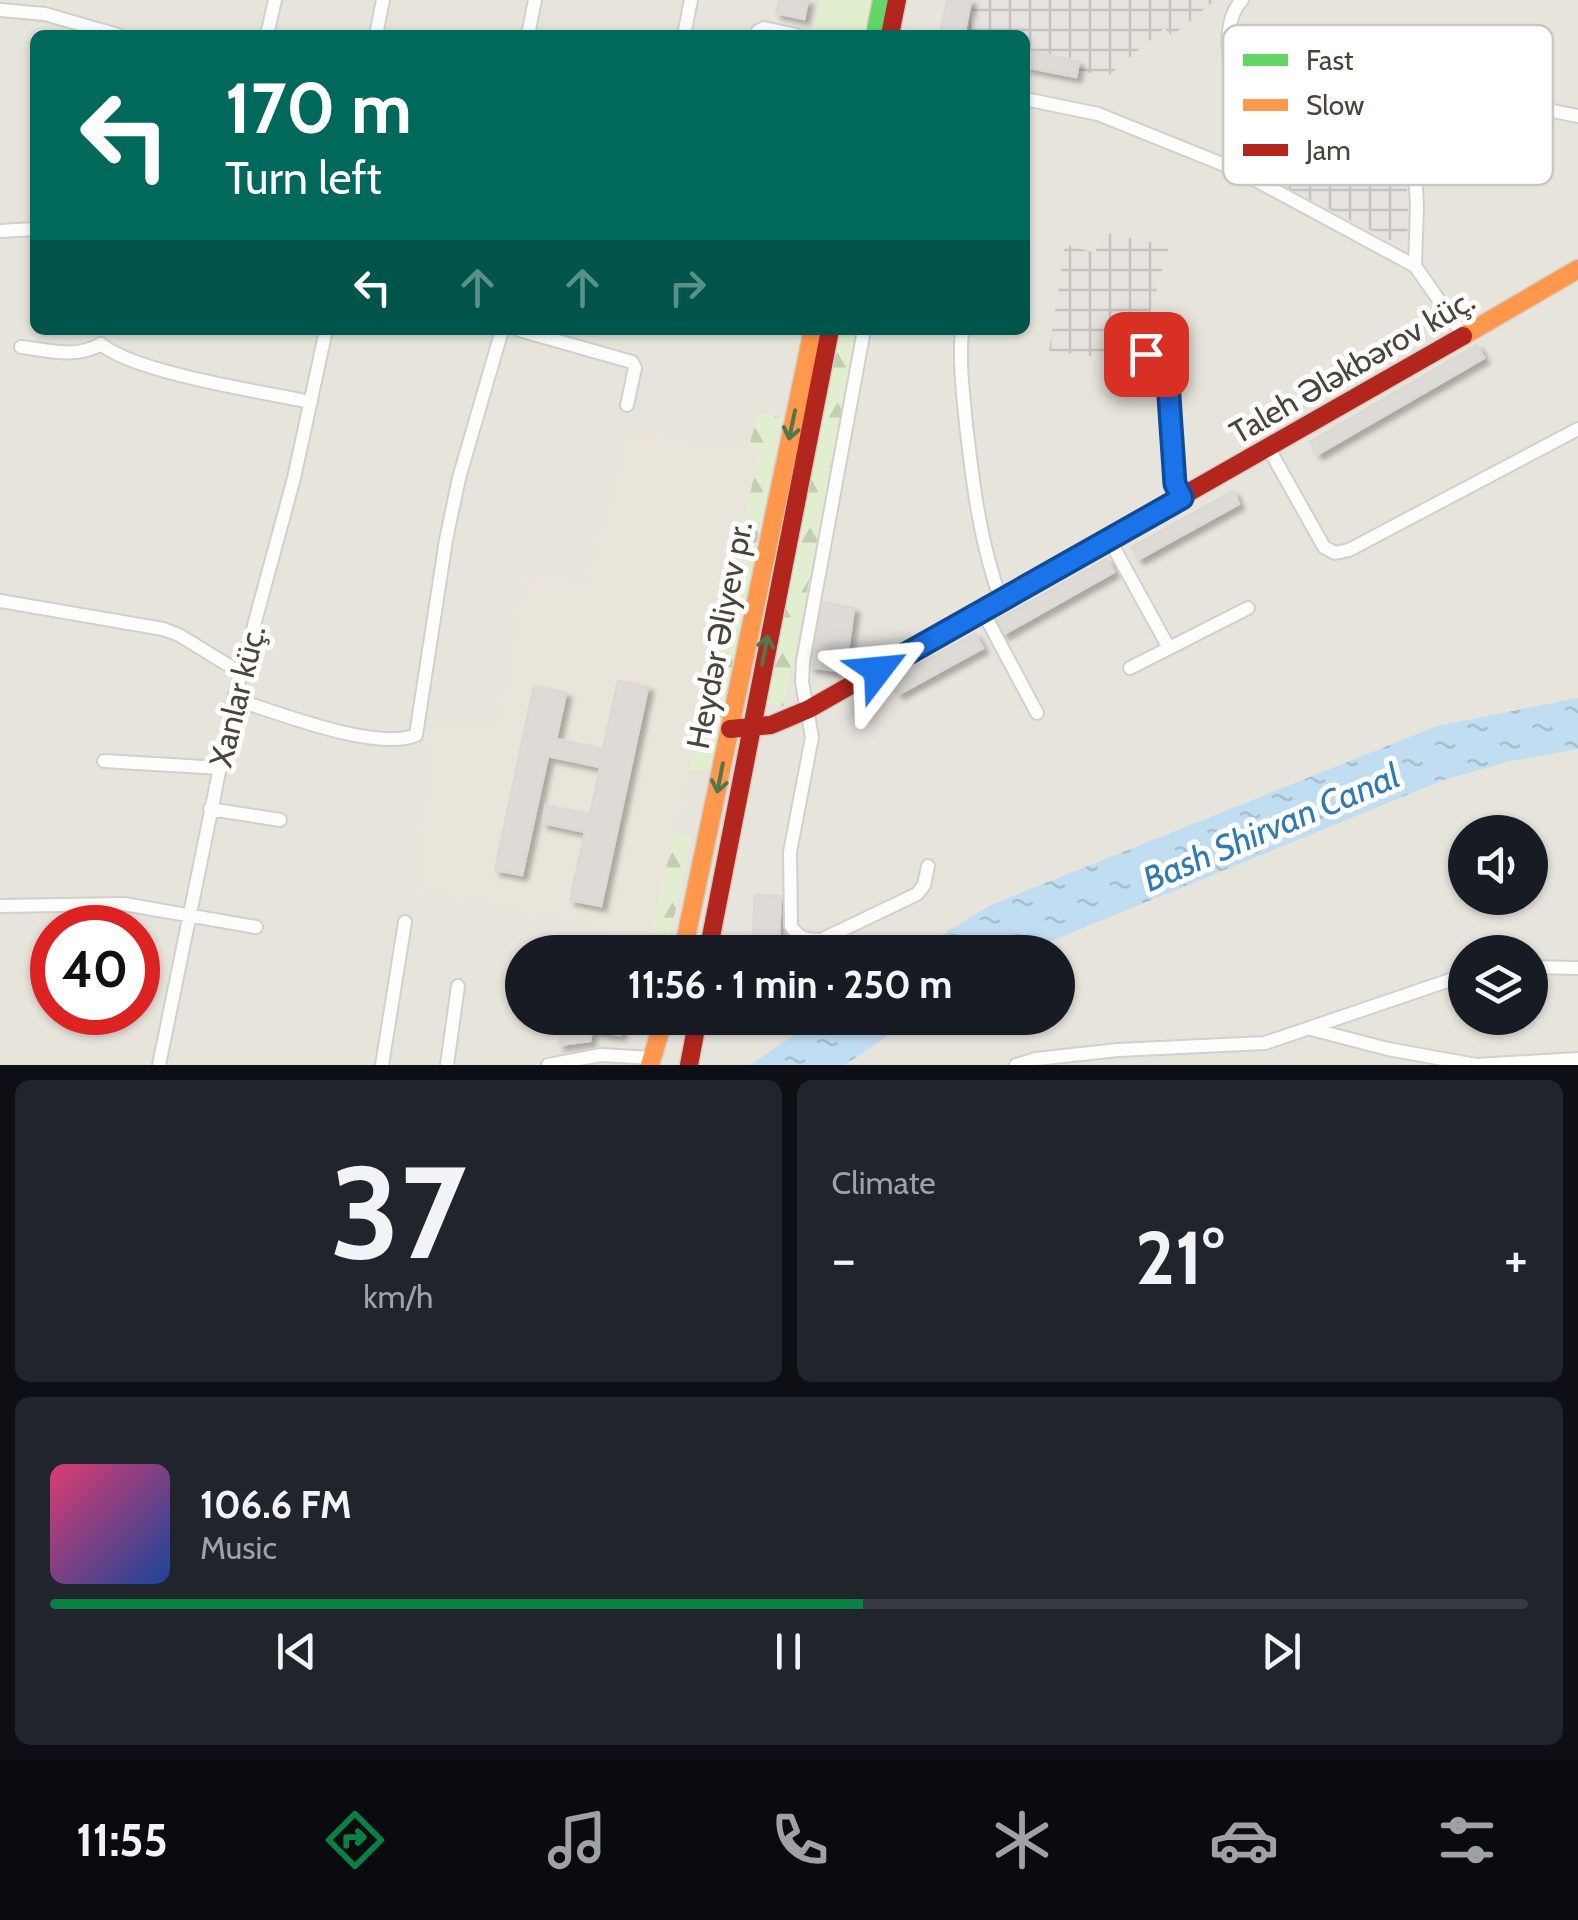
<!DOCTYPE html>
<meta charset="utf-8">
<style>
:root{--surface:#171b24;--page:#20242c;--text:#f1f3f6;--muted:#9ea1a6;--line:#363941;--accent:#0b8043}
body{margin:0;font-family:Cabin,sans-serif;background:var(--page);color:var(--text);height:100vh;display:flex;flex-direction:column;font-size:38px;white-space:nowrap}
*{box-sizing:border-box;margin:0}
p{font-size:32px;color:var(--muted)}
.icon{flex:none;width:55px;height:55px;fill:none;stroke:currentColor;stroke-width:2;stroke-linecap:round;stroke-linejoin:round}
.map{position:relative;height:1065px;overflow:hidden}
.side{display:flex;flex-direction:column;gap:15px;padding:15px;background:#0d0f14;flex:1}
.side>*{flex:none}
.banner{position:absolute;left:30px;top:30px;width:1000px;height:305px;border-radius:15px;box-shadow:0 2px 8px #0004;background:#00695c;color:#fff;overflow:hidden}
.fabs{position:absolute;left:1448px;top:815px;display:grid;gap:20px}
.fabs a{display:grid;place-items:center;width:100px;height:100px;border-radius:50%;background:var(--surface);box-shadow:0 2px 8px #0004;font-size:50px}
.speed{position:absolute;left:30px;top:905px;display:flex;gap:20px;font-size:50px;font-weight:700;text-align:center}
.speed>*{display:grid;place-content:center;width:130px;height:130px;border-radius:50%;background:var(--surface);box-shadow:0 2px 8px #0004;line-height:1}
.speed .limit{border:15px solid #d22;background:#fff;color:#111}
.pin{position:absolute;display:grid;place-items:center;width:85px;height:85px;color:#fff;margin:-42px;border-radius:20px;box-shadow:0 5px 15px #0006}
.me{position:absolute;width:110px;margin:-55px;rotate:61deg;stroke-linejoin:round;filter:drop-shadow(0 0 8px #0008)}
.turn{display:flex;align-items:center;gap:35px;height:210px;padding:0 30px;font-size:45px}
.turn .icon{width:130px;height:130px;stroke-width:2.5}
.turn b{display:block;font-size:70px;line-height:85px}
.lanes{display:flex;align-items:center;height:95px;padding:0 30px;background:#0003;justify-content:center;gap:50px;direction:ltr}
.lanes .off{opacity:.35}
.big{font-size:75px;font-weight:800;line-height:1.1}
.side .widget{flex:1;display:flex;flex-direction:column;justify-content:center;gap:15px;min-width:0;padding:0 35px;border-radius:15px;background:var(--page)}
.side .dial{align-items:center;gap:0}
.dial b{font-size:130px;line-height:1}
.song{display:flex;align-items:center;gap:30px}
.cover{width:120px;height:120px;border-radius:15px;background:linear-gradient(135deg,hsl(340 70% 55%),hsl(220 70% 35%))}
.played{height:10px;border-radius:5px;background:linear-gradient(90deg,var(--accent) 55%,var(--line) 55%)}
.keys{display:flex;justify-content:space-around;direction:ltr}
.heat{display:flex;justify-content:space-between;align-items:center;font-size:55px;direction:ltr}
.side .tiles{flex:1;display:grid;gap:15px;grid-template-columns:1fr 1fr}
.widget:last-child{grid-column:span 2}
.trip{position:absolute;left:505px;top:935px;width:570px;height:100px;border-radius:50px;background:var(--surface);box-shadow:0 2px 8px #0004;font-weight:800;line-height:100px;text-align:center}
.tabs{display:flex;height:160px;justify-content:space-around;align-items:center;background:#090b0e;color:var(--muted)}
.tabs .icon{width:70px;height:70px}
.tabs .active{color:var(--accent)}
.tabs b{font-size:45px;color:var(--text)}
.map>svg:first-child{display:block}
.residential{fill:#e7e4dc;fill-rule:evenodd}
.industrial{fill:url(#industrial-grid)}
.education{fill:#eae5da}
.forest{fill:url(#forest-firs)}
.park{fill:#e1eecf}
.water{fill:url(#water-ripples)}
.building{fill:#dedbd6;stroke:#dcd9d4;stroke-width:2.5;filter:url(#shadow)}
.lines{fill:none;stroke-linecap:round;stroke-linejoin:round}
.street-casing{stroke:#d2d0cb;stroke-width:16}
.fast-casing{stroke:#d3cfc5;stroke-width:21}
.slow-casing{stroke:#d3cfc5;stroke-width:21}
.jam-casing{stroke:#d3cfc5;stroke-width:21}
.street{stroke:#fdfdfc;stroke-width:12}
.fast{stroke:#63d668;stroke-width:18}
.slow{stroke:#ff974d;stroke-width:18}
.jam{stroke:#b3261e;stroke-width:18}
.oneway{stroke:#537749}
.route-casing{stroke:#114b97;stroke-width:25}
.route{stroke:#1a73e8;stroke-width:18}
.labels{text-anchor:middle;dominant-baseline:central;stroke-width:10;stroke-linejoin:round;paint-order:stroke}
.street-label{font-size:32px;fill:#4b4439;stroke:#fff}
.water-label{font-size:35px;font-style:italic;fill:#2e7ab2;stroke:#fff}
.key{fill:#fff;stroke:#c9c7c4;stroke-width:2.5}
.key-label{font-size:28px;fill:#4b4439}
</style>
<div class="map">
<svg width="1578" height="1065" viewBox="0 0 1578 1065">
<defs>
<pattern id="industrial-grid" width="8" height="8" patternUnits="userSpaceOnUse" patternTransform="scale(2.5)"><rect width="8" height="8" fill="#e6e2de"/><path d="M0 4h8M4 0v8" fill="none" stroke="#c7c3bf"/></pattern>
<pattern id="forest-firs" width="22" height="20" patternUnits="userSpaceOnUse" patternTransform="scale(2.5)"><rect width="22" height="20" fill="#e1eecf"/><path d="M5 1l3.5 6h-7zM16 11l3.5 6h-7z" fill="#c3cdb2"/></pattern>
<pattern id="water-ripples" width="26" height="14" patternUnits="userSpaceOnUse" patternTransform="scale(2.5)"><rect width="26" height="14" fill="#c0ddf1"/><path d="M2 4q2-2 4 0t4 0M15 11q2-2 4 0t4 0" fill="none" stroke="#a6bfcf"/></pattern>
<filter id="shadow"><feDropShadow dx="5" dy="5" stdDeviation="2.5" flood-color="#0004"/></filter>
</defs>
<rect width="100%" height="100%" fill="#f4f2ee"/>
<path class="residential" d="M0,0H1578V1065H0ZM35,35H1025V330H35ZM1465,832H1530V898H1465ZM52,928H138V1012H52ZM522,952H1058V1018H522ZM1465,952H1530V1018H1465Z"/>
<path class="industrial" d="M974,0H1215L1172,36L1164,28L1108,76L1079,71L1080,60L1025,49V35H967Z
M1397,46L1409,223L1404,247L1255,172L1247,56Z
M1102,232L1169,246L1136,362L1049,351L1065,244L1095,253Z"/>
<path class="education" d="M626,436L761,448L651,939L418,888L432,724L499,722L524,582L588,584Z"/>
<path class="forest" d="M836,330H859L784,706L760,703Z
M758,413L782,418L711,770H689L760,449L749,447Z
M675,831L692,837L666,952H647Z"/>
<path class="park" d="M820,0H874L867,35H812Z"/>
<path class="water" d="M1578,698V749L1506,762L1441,781L1025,952H913L993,904L1437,726Z
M819,1018H913L845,1065H750Z"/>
<path class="building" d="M779,0H808L804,19L776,13Z
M947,0H971L964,35H940Z
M1027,51L1079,62L1076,77L1025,67Z
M1477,345L1484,358L1318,454L1310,442Z
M1233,491L1239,504L1139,559L1132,547Z
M1107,559L1114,572L1004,634L996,621Z
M820,602L854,608L845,672L810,667Z
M975,634L983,648L899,694L891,680Z
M618,681L648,687L601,906L570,900L585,832L543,823L546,805L590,815L600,767L548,756L522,875L495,870L534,686L566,693L556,739L603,749Z
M755,895L781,896L778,952H752Z
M565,1018H623L620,1035L592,1030L590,1041L559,1045Z"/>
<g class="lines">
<g class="street-casing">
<path id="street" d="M1242,0C1207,36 1253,124 1237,170L1415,266L1464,336
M0,10L45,14L118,35
M267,35L275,0
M376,35L383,0
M528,35L535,0
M684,35L691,0
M757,35L758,31L764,28L796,35
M1025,99L1098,114L1237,170
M0,231L35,229
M1415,266L1417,206L1413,136L1418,128L1528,106L1578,116
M519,330L632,362L635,368L627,405
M864,330L803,661L802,682L812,737L790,852L791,926C799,939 806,940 821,940L917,894L924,885L928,866
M962,330C959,362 963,393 966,424C973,485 980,543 1001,600
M21,347C48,350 76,359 101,344C135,373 263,392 311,402
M1146,354L1167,368L1175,484L1182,498
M1269,449L1324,547L1335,553L1349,550L1578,429
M1109,539L1169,648
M0,601L163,629L179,635L241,673
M983,612L1037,713
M1130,668L1248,608
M234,699C276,712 377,752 416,735L446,540L459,478L502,330
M104,761L220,768
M210,809L280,820
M0,906L124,904L256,927
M1530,967L1578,968
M1311,1029L1388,1049L1476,1065L1578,1059
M159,1065L234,699L294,478L326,330
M382,1065L405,922
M447,1065L458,986
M548,1065L601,1055L652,1058
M1016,1065L1036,1059L1118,1050L1265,1043L1465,975"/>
</g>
<g class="fast-casing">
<path id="fast" d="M875,35L882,0"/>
</g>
<g class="slow-casing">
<path id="slow" d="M1463,336L1578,269
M683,952L813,330
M650,1065L664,1018"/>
</g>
<g class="jam-casing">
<path id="jam" d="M890,35L897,0
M730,729L771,725L809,709L1463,336
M708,952L830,330
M689,1065L698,1018"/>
</g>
<use href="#street" class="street"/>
<use href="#fast" class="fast"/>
<use href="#slow" class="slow"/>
<use href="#jam" class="jam"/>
</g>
<defs><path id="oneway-shaft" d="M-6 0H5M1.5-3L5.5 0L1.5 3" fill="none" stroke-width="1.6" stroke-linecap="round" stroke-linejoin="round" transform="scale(2.5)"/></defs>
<g class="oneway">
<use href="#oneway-shaft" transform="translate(792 425) rotate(102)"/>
<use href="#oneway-shaft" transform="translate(765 650) rotate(-79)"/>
<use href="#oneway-shaft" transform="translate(720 778) rotate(101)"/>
</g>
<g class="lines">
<g class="route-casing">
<path id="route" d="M878,670L1182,498L1175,484L1167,368L1146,354"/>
</g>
<use href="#route" class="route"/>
</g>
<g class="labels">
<g class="street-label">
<text transform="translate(1352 366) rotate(-30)">Taleh Ələkbərov küç.</text>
<text transform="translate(719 635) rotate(-79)">Heydər Əliyev pr.</text>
<text transform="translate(237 696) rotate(-76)">Xanlar küç.</text>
</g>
<g class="water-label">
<text transform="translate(1271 827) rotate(-23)">Bash Shirvan Canal</text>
</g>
</g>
<rect x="1223" y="25" width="330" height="160" rx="15" class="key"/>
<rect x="1243" y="54" width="45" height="12" fill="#63d668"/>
<rect x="1243" y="99" width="45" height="12" fill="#ff974d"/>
<rect x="1243" y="144" width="45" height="12" fill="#b3261e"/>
<g class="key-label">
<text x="1306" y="70">Fast</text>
<text x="1306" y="115">Slow</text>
<text x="1306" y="160">Jam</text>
</g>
</svg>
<div class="fabs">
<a><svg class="icon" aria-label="sound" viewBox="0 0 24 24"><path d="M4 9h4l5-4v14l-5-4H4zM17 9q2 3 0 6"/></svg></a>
<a><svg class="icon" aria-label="layers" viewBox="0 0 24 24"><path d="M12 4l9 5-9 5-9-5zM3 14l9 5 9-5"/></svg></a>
</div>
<div class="speed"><div class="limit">40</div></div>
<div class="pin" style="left:1146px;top:354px;background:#d93025"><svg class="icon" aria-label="arrive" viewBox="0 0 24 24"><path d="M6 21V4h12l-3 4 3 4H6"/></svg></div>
<svg class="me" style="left:878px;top:670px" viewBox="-20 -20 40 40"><path d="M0-17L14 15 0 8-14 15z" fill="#1a73e8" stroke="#fff" stroke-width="4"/></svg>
<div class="trip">11:56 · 1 min · 250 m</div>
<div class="banner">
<div class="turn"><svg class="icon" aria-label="left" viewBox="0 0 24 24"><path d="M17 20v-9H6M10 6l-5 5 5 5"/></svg><div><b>170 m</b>Turn left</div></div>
<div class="lanes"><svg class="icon" aria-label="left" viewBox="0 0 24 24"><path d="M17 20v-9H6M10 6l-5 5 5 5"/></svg><svg class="icon off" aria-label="ahead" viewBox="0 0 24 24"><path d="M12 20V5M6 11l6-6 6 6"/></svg><svg class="icon off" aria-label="ahead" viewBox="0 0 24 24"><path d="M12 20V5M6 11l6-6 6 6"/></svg><svg class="icon off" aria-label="right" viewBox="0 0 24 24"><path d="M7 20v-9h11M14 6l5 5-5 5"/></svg></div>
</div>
</div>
<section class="side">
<div class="tiles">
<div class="widget dial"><b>37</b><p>km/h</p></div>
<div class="widget"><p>Climate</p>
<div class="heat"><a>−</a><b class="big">21°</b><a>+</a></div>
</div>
<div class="widget">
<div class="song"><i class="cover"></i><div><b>106.6 FM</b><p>Music</p></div></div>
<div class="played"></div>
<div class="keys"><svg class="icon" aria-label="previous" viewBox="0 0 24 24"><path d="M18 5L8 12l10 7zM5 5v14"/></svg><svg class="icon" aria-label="pause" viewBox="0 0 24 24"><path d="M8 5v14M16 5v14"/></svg><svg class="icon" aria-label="next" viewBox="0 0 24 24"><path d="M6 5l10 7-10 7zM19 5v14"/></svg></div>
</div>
</div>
</section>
<nav class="tabs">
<b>11:55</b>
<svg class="icon active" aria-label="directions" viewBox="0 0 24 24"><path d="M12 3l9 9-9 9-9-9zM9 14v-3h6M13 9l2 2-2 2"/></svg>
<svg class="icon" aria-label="music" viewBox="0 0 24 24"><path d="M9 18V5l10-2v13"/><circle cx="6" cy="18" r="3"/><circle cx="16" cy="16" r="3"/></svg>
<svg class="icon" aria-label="phone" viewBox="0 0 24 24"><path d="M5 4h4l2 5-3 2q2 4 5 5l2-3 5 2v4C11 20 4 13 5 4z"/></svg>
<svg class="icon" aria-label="climate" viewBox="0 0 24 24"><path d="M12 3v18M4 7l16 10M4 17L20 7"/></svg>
<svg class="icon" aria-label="car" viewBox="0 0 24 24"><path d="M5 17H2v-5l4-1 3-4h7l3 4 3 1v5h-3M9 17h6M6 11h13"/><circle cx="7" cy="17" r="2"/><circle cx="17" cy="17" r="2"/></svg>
<svg class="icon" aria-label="filters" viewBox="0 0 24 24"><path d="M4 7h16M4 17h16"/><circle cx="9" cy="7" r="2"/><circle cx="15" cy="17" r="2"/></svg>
</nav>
